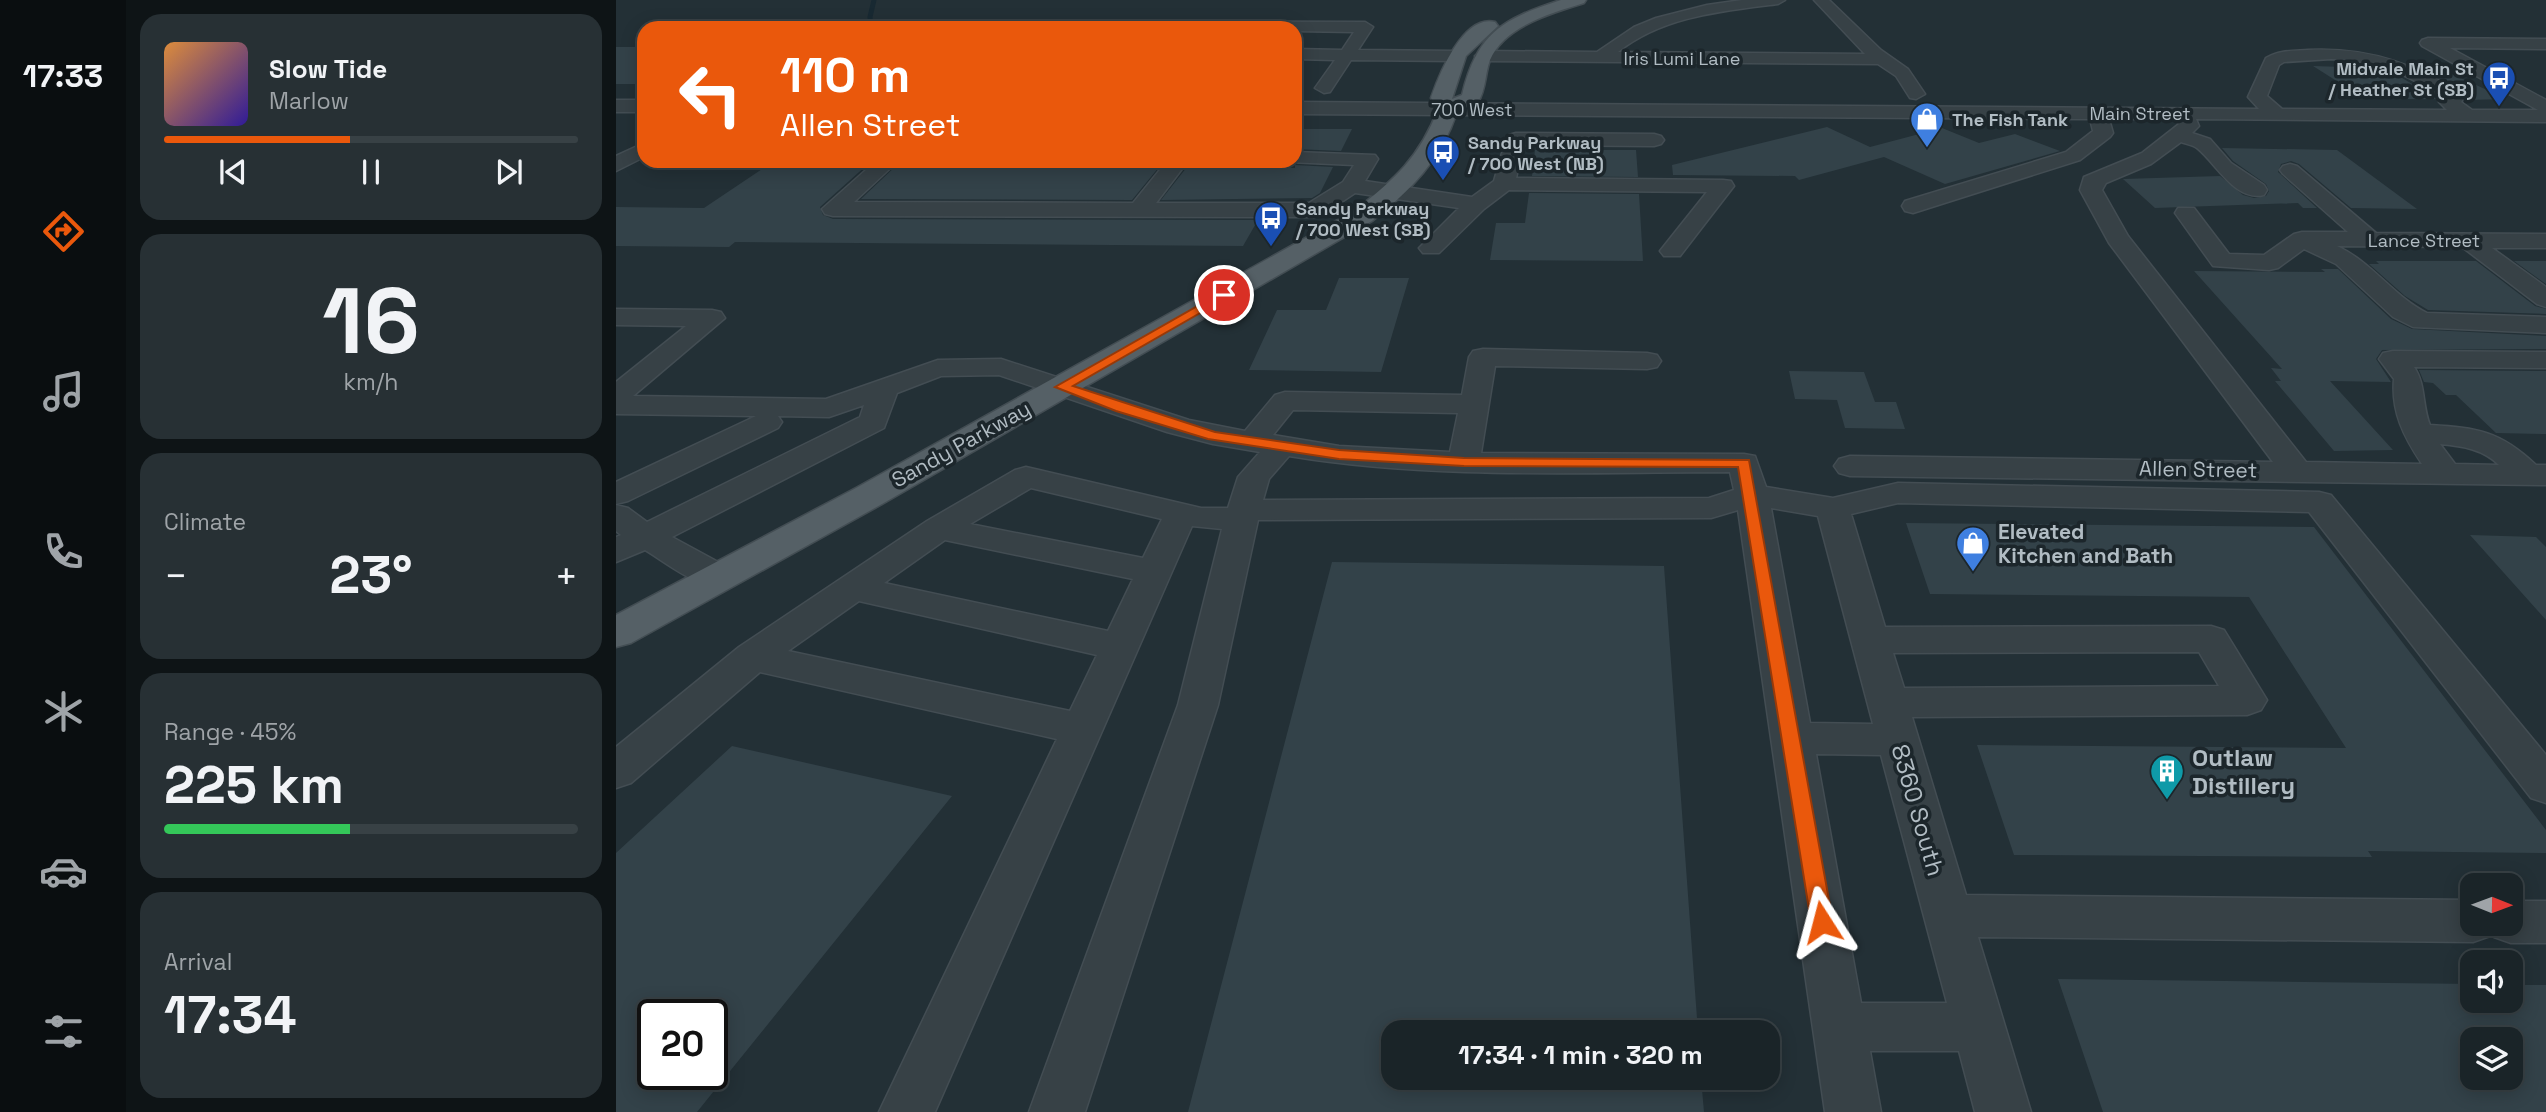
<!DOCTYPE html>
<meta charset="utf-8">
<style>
:root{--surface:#1a2428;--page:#273034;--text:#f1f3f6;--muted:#9fa4a8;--line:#384145;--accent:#ea580c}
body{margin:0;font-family:"Space Grotesk",sans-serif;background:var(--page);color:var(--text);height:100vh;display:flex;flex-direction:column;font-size:26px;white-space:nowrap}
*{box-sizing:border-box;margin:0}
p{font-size:23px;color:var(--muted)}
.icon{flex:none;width:38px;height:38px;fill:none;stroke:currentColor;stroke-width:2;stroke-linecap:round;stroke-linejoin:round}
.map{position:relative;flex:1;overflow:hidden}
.sheet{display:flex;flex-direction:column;gap:14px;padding:14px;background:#0e1416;width:490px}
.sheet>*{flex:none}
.guide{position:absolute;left:21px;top:21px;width:665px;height:147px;border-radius:21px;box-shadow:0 4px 18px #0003,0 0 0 2px var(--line);background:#ea580c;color:#fff;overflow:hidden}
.needle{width:46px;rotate:91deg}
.buttons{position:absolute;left:1844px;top:873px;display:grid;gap:14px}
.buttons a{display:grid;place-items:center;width:63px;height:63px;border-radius:14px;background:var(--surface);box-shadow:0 4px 18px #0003,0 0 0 2px var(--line);font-size:35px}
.speed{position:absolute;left:21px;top:999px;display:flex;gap:14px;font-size:35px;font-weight:700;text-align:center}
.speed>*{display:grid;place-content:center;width:91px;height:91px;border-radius:50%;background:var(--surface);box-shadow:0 4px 18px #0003,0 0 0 2px var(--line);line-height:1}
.speed .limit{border:4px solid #111;border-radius:10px;background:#fff;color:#111}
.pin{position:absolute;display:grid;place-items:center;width:60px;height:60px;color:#fff;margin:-30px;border:4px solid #fff;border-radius:50%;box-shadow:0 2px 7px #0007}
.me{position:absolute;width:77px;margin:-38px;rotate:351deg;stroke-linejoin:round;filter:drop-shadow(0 0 5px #0008)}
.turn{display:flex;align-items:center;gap:24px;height:147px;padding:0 28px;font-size:32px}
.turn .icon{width:91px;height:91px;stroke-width:2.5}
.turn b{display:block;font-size:49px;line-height:60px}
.big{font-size:52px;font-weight:700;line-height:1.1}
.sheet .tile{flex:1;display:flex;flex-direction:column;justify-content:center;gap:10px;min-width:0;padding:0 24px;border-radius:21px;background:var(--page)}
.sheet .dial{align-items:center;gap:0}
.dial b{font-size:91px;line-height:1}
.song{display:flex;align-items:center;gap:21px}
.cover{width:84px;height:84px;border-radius:10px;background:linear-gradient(135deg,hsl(30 70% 55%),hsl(250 70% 35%))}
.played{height:7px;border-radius:4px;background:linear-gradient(90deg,var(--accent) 45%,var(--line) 45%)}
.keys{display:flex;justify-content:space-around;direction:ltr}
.heat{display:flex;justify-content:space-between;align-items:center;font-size:38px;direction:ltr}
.charge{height:10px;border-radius:5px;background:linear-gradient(90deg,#34c759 45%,var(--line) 0)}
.trip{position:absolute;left:765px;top:1020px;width:399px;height:70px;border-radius:21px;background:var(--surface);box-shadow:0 4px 18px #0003,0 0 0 2px var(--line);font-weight:700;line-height:70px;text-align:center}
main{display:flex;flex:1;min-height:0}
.menu{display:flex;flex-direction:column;width:126px;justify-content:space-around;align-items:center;background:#0a0e10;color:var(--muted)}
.menu .icon{width:49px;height:49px}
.menu .on{color:var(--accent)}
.menu b{font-size:32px;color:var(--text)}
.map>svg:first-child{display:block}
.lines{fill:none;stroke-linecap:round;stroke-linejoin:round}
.stream{stroke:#182932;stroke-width:5}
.building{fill:#334249;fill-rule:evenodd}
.minor-casing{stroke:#434d53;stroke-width:3}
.major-casing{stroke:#434d53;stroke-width:3}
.minor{fill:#374146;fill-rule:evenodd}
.major{fill:#556066;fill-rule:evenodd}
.route{fill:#ea580c;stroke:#983908;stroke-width:2}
.labels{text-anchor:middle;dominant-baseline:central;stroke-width:7;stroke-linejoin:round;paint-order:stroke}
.far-street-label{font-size:18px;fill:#b1bcc3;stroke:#1c262b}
.far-poi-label{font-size:18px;font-weight:bold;fill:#b1bcc3;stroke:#1c262b;text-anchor:start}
.street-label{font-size:21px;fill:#b1bcc3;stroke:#1c262b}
.poi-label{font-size:21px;font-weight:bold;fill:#b1bcc3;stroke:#1c262b;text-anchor:start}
.near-poi-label{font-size:24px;font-weight:bold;fill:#b1bcc3;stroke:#1c262b;text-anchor:start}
.near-street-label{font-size:24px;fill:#b1bcc3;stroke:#1c262b}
</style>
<main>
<nav class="menu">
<b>17:33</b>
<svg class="icon on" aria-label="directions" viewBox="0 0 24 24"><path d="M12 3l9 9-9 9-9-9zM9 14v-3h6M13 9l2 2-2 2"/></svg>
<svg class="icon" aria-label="music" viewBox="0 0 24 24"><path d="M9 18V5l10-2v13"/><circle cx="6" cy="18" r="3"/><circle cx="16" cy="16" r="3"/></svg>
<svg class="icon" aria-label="phone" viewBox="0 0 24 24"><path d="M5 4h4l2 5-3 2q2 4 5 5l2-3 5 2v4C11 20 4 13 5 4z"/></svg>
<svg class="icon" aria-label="climate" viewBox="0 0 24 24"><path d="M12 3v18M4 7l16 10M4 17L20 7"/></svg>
<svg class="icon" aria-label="car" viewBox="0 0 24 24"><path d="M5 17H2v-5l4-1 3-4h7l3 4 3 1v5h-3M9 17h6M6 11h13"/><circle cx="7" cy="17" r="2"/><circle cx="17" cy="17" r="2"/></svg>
<svg class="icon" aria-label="filters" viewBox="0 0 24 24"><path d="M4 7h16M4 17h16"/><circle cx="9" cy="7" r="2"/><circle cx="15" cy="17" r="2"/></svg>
</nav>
<section class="sheet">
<div class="tile">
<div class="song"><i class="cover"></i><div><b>Slow Tide</b><p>Marlow</p></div></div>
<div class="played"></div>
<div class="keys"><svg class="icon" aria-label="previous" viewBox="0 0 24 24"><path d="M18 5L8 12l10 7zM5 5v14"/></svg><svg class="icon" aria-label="pause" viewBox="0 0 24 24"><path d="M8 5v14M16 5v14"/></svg><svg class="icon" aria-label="next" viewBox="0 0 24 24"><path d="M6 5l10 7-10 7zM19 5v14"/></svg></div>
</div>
<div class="tile dial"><b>16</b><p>km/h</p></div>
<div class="tile"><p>Climate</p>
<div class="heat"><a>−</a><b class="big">23°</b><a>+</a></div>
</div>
<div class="tile"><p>Range · 45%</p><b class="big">225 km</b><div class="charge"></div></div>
<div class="tile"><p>Arrival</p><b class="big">17:34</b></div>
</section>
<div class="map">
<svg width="1930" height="1112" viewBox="0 0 1930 1112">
<rect width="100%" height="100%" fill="#233036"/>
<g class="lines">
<path class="stream" d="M255,28L254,17L258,0"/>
</g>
<path class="building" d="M0,47H28V84H0Z
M1697,66L1759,68L1786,78L1822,99H1749Z
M1799,66H1818L1891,99L1850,100L1846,92Z
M1211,127L1254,147L1326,128L1363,143L1399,134L1444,151L1329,184L1268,157L1183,180L1179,176L1057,175L1056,165Z
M679,129H736L725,151L679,149Z
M1606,148L1721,150L1801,209L1735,208L1683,164L1675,161L1665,164L1662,172L1701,208H1687L1682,203L1539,208L1507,179L1604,176L1627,195L1638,198L1650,196L1653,191L1650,184L1617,161Z
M919,150H1020L1022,177L916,176Z
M158,161H230L226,164H252L204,207L207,215L217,219L642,220L627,246L119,242L113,247L0,246V207L88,208Z
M282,164L543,167L516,200L245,199Z
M679,165L717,167L704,193L696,198L545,200L571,167L679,168Z
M913,193L1023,194L1027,261L874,260L880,223H909Z
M1760,261H1860L1919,306L1930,309V314L1812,310L1789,296L1753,264H1763Z
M1898,261H1930V284Z
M1705,269H1722L1775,319L1796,329L1930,336V349L1766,350L1760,359L1775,382L1714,381L1777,450L1718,451L1659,381H1665L1655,368L1666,369L1578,271L1709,272Z
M723,278H793L765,372L633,370L661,310H710Z
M1803,370L1930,371V434L1880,433L1840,395H1830L1817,383L1808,382Z
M1173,371L1248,372L1259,402H1280L1289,429L1229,428L1221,400L1179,399Z
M1290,523L1698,527L1930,830V853L1752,851L1756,857L1398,855L1361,745L1730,748L1633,597L1314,594Z
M1854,535L1920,537L1930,547V620Z
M716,562L1048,566L1082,1032H777V1078H1085L1088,1112H572Z
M116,746L336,796L81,1112H0V853ZM37,1015H96V1074H37Z
M1442,979L1857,984V1001H1895V985H1930V1112H1487ZM1857,1040H1895V1078H1857Z"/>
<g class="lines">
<g class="minor-casing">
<path id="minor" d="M1126,0H1169L1162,4C1107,11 1047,16 1002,52L1249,54L1198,0H1213L1265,50L1292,69L1309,94L1300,99L1294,98L1280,76L1262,64L867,61L859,56L867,51L981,52L1018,27L1040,18L1091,5Z
M429,21L749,22L757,27L742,50L839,51L847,56L839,61L735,60L714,92L708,93L699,88L719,60L679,59V49L726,50L738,32L679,31V28H418Z
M1812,38L1930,39V49L1834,48L1930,100V122L1580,119L1583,126L1576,133L1594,139L1615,163L1648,185L1651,190L1648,195C1619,202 1600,163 1581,148C1577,145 1570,144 1565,142L1535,164L1490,183L1486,190L1512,236L1690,462L1806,464C1788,437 1775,412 1778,379L1763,359L1767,353L1777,351L1930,352V368L1798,367C1810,384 1806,406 1814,425C1862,428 1884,431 1920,465H1930V485L1234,476L1223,473L1218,466L1223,459L1234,456L1657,462L1493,243L1464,190L1468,177L1526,153L1563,124L1559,119H1493L1497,133L1494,137L1464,160L1297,213L1289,211L1286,206L1289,201L1450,152L1477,131L1474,119L679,114V102L1643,109L1632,97L1650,58C1663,50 1677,51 1692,50C1749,47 1798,62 1845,94L1848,98L1845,102L1856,110H1922L1806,46L1804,43L1806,40ZM1715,59C1756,59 1793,74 1826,98L1823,102L1831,110L1666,109L1651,96L1663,65L1668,62ZM1824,444C1846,446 1867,449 1883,465L1839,464Z
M0,100H28V112H0Z
M900,133L1038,134L1045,136L1048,140L1045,144L1038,146L908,145L900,178L1107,180L1115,181L1118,186L1064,256H1048L1044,251L1091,192L893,190L868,209L823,253H807L803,248L843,208L739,193L706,215L698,217L217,216L209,214L206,209L260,161H282L238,202L517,203L551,161H572L540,203H693L727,182L738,165L672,162L679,161V152L759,155L762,159L749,181L856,197L878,181L890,139L893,135Z
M28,143V157L0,171V156Z
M1674,164L1681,166L1760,233L1930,234V248H1876L1930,287V307L1921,304L1846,247L1721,246C1756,262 1777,296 1811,313L1930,317V333L1797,327L1777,317L1720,264L1688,249L1662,268L1653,270L1597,266L1559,213L1562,208H1578L1613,254L1648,255L1678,234L1686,232H1732L1667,174L1664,170L1667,166Z
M0,309L96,310L105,312L109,318L17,396L210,399L322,360L385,359L573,420L629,431L659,395L669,392L846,395L853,357L857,351L867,349L1031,353L1041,355L1045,361L1041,367L1031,369L879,366L865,453L1128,454L1139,456L1150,487L1217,498L1282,483L1703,492L1715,495L1930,755V803L1915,798L1693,512L1282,503L1235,514L1269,627L1595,626L1608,630L1651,700L1645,710L1631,715L1296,717L1350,895L1857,900V924H1895V901H1930V943H1895L1878,937L1876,932L1874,936L1857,942L1362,937L1415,1112H1359L1343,1051H1254L1265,1112H1209L1122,510L1095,518L642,520L602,705L469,1112H413L562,705L606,529L576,526L319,1112H263L441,739L144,672L15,783L0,788V747L123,647L311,521L399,470L410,467L585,508H612L622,477L644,452L597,444L551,432L383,375L325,376L281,393L268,428L56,537L115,569L120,577L115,585C86,593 54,565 29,550L0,562V537L5,535L0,531V505L12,508L31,522L244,417L248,405L213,417L162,416L166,422L162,428L12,501L0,504V482L140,416L0,414V382L70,326L0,325ZM677,410L842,413L834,452L723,446L657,435ZM673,456C818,480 968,472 1114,472L1118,490L1093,498L647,500L653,479ZM415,488L546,519L527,558L354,524ZM1155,508L1202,516L1257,724L1194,723ZM329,540L517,579L492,631L268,583ZM243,601L481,655L454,711L172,651ZM1583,652L1603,686L1288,688L1277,653ZM1200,754L1265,755L1331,1003H1245Z"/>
</g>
<g class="major-casing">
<path id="major" d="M945,0H970L968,3C936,13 888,26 874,60C869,73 870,90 862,102L841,112C825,160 794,191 756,221L266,504L15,643L0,647V615L240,488L738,211C778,180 804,157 822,109L815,98C823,75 847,14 879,22L882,26L850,56L836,99L846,95C861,33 886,19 945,0Z"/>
</g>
<use href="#minor" class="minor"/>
<use href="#major" class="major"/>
</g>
<path class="route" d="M608,291L614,295L612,297L457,386L599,432L723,450L848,458L1133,460L1217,922L1213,928L1206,931L1198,928L1195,922L1122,467L848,466L723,459L592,439L500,411L439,387Z"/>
<defs>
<g id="bus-pin" transform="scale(1.75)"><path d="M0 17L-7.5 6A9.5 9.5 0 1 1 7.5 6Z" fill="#1a4fb4" stroke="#1c262b"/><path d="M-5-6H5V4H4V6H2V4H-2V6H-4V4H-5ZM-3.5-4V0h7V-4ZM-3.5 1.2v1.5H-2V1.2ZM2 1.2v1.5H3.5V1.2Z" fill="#fff"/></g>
<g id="shop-pin" transform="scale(1.75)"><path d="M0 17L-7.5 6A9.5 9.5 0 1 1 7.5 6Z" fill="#3f7fe0" stroke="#1c262b"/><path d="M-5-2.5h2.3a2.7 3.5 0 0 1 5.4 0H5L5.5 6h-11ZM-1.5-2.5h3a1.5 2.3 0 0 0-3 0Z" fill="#fff"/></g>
<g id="building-pin" transform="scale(1.75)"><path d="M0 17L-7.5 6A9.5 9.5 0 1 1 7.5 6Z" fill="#0f9aa8" stroke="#1c262b"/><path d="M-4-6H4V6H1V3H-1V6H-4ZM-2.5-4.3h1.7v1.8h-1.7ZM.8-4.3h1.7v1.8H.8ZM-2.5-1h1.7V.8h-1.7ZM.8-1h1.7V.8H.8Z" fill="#fff"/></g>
</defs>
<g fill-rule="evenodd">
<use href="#bus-pin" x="1883" y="78"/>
<use href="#shop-pin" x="1311" y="119"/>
<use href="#bus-pin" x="827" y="152"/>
<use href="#bus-pin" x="655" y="218"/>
<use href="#shop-pin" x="1357" y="543"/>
<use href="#building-pin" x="1551" y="771"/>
</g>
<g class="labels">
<g class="far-street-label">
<text x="1066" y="58">Iris Lumi Lane</text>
<text x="856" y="109">700 West</text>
<text x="1524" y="113">Main Street</text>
<text x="1808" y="240">Lance Street</text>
</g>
<g class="far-poi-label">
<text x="1858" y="68" text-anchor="end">Midvale Main St<tspan x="1858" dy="21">/ Heather St (SB)</tspan></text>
<text x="1336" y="119">The Fish Tank</text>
<text x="852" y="142">Sandy Parkway<tspan x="852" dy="21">/ 700 West (NB)</tspan></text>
<text x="680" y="208">Sandy Parkway<tspan x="680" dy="21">/ 700 West (SB)</tspan></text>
</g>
<g class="street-label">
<text transform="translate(345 444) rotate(-29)">Sandy Parkway</text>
<text transform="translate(1582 469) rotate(1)">Allen Street</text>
</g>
<g class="poi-label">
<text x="1382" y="531">Elevated<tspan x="1382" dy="24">Kitchen and Bath</tspan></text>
</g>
<g class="near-poi-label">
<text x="1576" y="757">Outlaw<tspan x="1576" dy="28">Distillery</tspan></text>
</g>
<g class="near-street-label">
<text transform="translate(1302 810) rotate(74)">8360 South</text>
</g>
</g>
</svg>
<div class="buttons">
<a><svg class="needle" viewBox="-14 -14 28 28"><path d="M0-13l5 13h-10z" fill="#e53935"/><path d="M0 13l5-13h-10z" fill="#9fa4a8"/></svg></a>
<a><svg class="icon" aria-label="sound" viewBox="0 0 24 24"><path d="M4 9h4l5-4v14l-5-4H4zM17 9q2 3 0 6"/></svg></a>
<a><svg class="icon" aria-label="layers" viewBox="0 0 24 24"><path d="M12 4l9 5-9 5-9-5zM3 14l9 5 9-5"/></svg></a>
</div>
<div class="speed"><div class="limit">20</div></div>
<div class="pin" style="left:608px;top:295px;background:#d93025"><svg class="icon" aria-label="arrive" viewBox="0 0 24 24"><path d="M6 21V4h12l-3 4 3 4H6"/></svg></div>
<svg class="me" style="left:1206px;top:922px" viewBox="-20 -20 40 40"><path d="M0-17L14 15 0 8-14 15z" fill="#ea580c" stroke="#fff" stroke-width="4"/></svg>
<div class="trip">17:34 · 1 min · 320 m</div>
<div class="guide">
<div class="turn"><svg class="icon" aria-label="left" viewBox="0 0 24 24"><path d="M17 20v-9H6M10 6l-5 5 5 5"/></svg><div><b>110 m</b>Allen Street</div></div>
</div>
</div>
</main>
